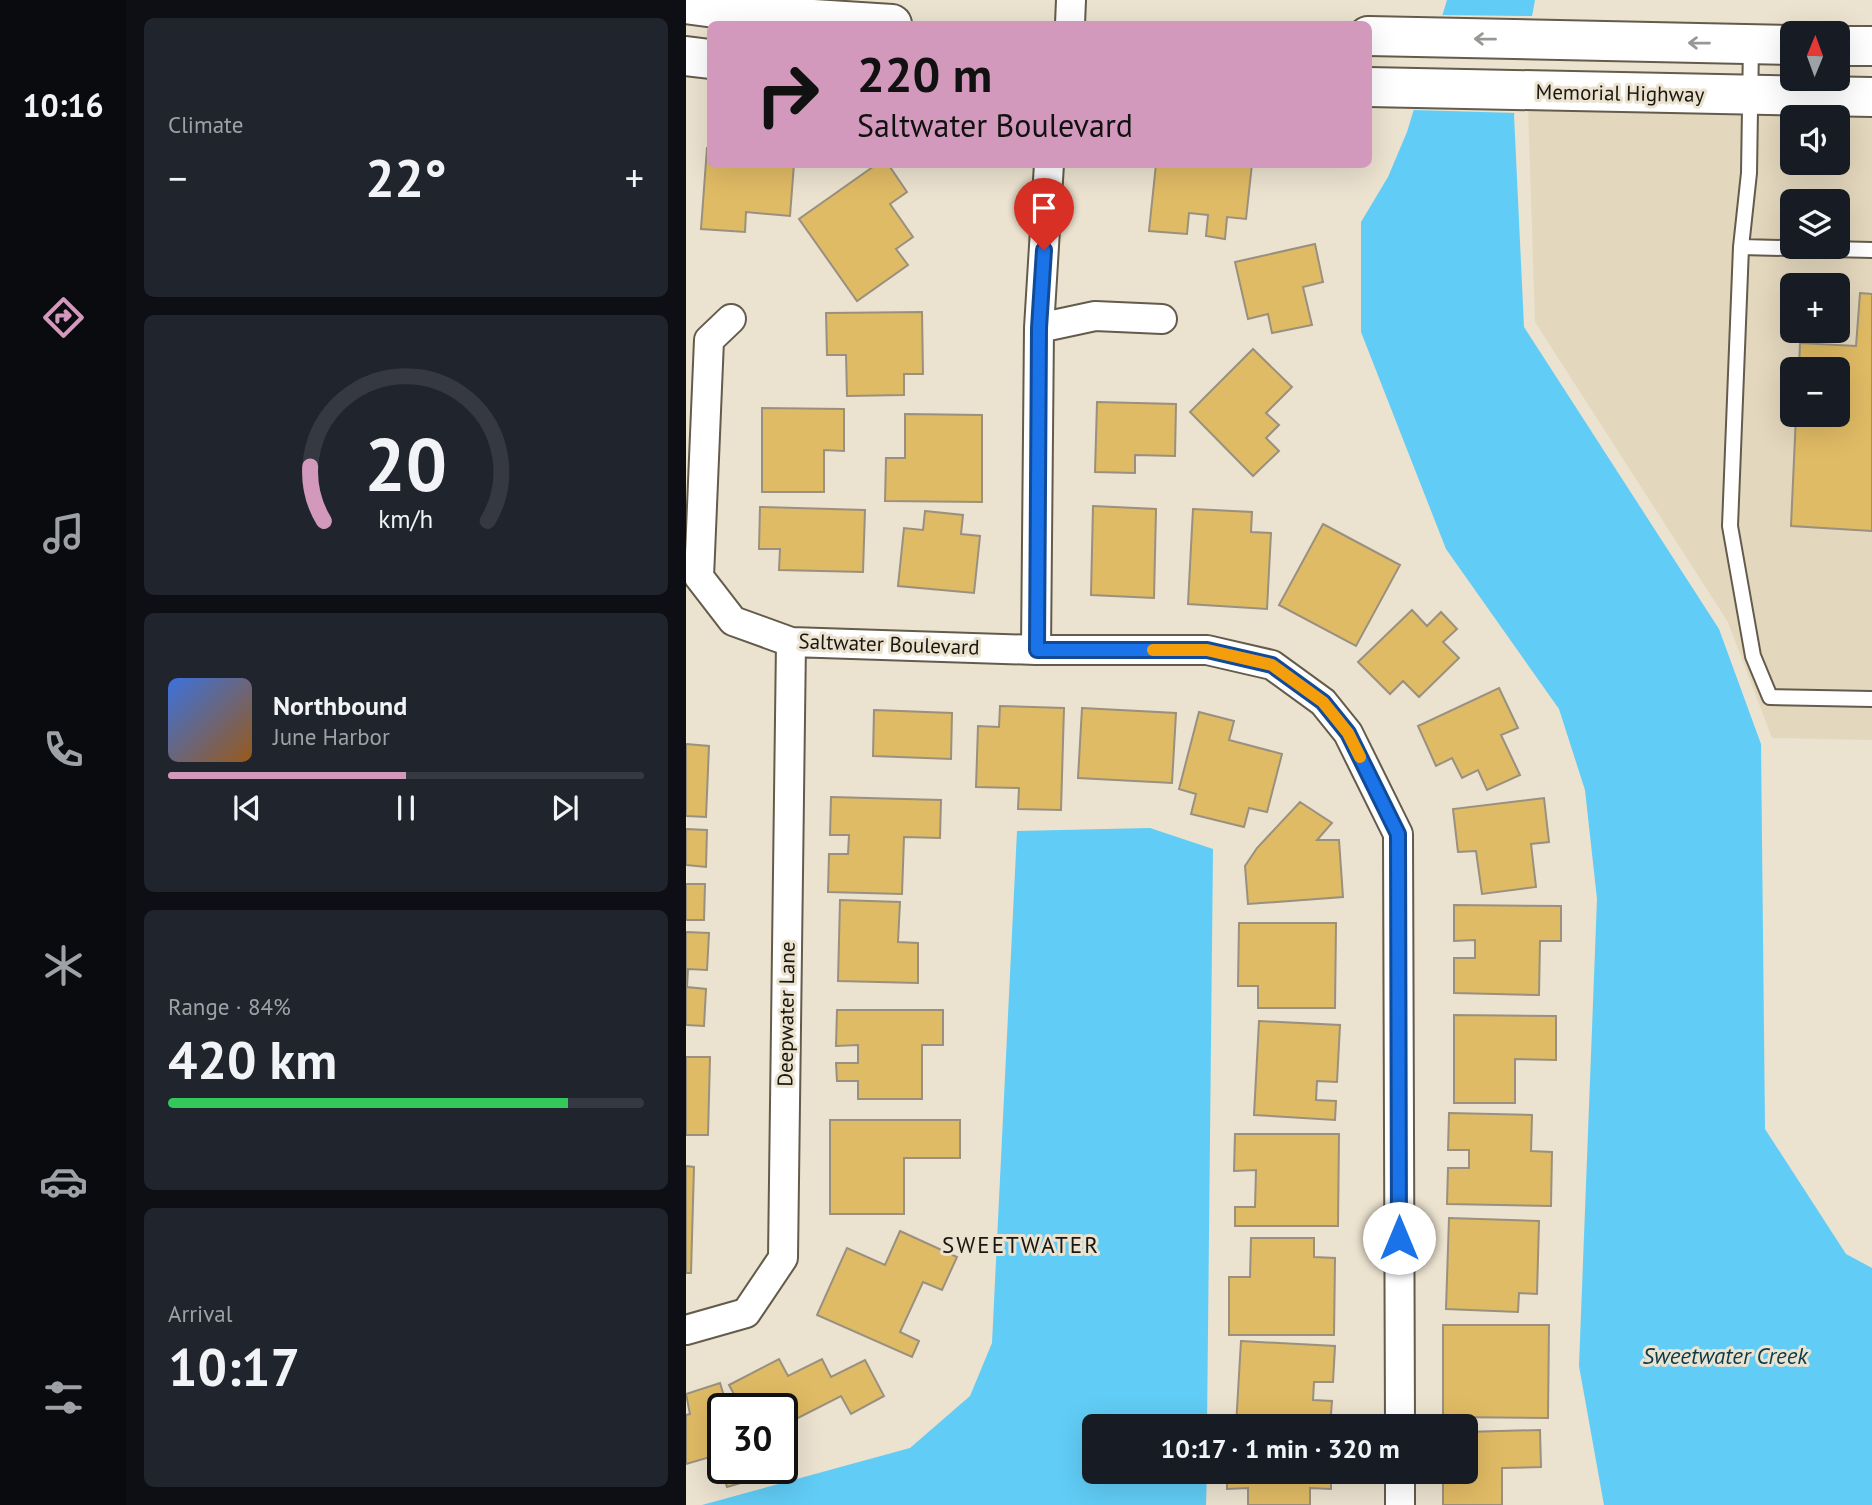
<!DOCTYPE html>
<meta charset="utf-8">
<style>
:root{--surface:#171b24;--page:#20242c;--text:#f1f3f6;--muted:#9ea1a6;--line:#363941;--accent:#d399bc}
body{margin:0;font-family:"PT Sans",sans-serif;background:var(--page);color:var(--text);height:100vh;display:flex;flex-direction:column;font-size:26px;white-space:nowrap}
*{box-sizing:border-box;margin:0}
p{font-size:23px;color:var(--muted)}
.icon{flex:none;width:38px;height:38px;fill:none;stroke:currentColor;stroke-width:2;stroke-linecap:round;stroke-linejoin:round}
.map{position:relative;flex:1;overflow:hidden}
.details{display:flex;flex-direction:column;gap:18px;padding:18px;background:#0d0f14;width:560px}
.details>*{flex:none}
.banner{position:absolute;left:21px;top:21px;width:665px;height:147px;border-radius:10px;box-shadow:0 7px 28px #0002;background:#d399bc;color:#111;overflow:hidden}
.needle{width:46px;rotate:1deg}
.fabs{position:absolute;left:1094px;top:21px;display:grid;gap:14px}
.fabs a{display:grid;place-items:center;width:70px;height:70px;border-radius:10px;background:var(--surface);box-shadow:0 7px 28px #0002;font-size:35px}
.speed{position:absolute;left:21px;top:1393px;display:flex;gap:14px;font-size:35px;font-weight:700;text-align:center}
.speed>*{display:grid;place-content:center;width:91px;height:91px;border-radius:50%;background:var(--surface);box-shadow:0 7px 28px #0002;line-height:1}
.speed .limit{border:4px solid #111;border-radius:10px;background:#fff;color:#111}
.pin{position:absolute;display:grid;place-items:center;width:60px;height:60px;color:#fff;margin:-72px -30px;border-radius:50% 50% 50% 0;rotate:-45deg;box-shadow:0 0 7px #0007}
.pin .icon{rotate:45deg}
.me{position:absolute;width:77px;margin:-38px;rotate:0deg;stroke-linejoin:round;filter:drop-shadow(0 0 5px #0008)}
.turn{display:flex;align-items:center;gap:24px;height:147px;padding:0 35px;font-size:32px}
.turn .icon{width:91px;height:91px;stroke-width:2.5}
.turn b{display:block;font-size:49px;line-height:60px}
.big{font-size:52px;font-weight:700;line-height:1.1}
.details .widget{flex:1;display:flex;flex-direction:column;justify-content:center;gap:10px;min-width:0;padding:0 24px;border-radius:10px;background:var(--page)}
.details .dial{align-items:center;gap:0}
.dial svg{height:182px;overflow:visible;fill:none;stroke:var(--line);stroke-width:7;stroke-linecap:round;text-anchor:middle}
.dial text{fill:var(--text);stroke:none}
.song{display:flex;align-items:center;gap:21px}
.cover{width:84px;height:84px;border-radius:10px;background:linear-gradient(135deg,hsl(220 70% 55%),hsl(30 70% 35%))}
.played{height:7px;border-radius:4px;background:linear-gradient(90deg,var(--accent) 50%,var(--line) 50%)}
.keys{display:flex;justify-content:space-around;direction:ltr}
.heat{display:flex;justify-content:space-between;align-items:center;font-size:38px;direction:ltr}
.charge{height:10px;border-radius:5px;background:linear-gradient(90deg,#34c759 84%,var(--line) 0)}
.trip{position:absolute;left:396px;top:1414px;width:396px;height:70px;border-radius:10px;background:var(--surface);box-shadow:0 7px 28px #0002;font-weight:700;line-height:70px;text-align:center}
main{display:flex;flex:1;min-height:0}
.tabs{display:flex;flex-direction:column;width:126px;justify-content:space-around;align-items:center;background:#090b0e;color:var(--muted)}
.tabs .icon{width:49px;height:49px}
.tabs .on{color:var(--accent)}
.tabs b{font-size:32px;color:var(--text)}
.map>svg:first-child{display:block}
.built{fill:#e3d7bd;fill-rule:evenodd}
.water{fill:#61ccf5}
.pier{fill:#ebe2cf}
.building{fill:#e0bb65;stroke:#99907f;stroke-width:2}
.lines{fill:none;stroke-linecap:round;stroke-linejoin:round}
.lane-casing{stroke:#635b4b;stroke-width:18}
.street-casing{stroke:#635b4b;stroke-width:32}
.secondary-casing{stroke:#635b4b;stroke-width:42}
.lane{stroke:#fff;stroke-width:14}
.street{stroke:#fff;stroke-width:28}
.secondary{stroke:#fff;stroke-width:38}
.oneway{stroke:#989794}
.route-casing{stroke:#114b97;stroke-width:18}
.route{stroke:#1a73e8;stroke-width:12}
.slow{stroke:#f59e0b;stroke-width:12}
.labels{text-anchor:middle;dominant-baseline:central;stroke-width:6;stroke-linejoin:round;paint-order:stroke}
.street-label{font-size:21px;fill:#1a1711;stroke:#ebe2cf}
.neighbourhood-label{font-size:23px;letter-spacing:2px;fill:#1a1711;stroke:#ebe2cf}
.water-label{font-size:23px;font-style:italic;fill:#093b4c;stroke:#ebe2cf}
</style>
<main>
<nav class="tabs">
<b>10:16</b>
<svg class="icon on" aria-label="directions" viewBox="0 0 24 24"><path d="M12 3l9 9-9 9-9-9zM9 14v-3h6M13 9l2 2-2 2"/></svg>
<svg class="icon" aria-label="music" viewBox="0 0 24 24"><path d="M9 18V5l10-2v13"/><circle cx="6" cy="18" r="3"/><circle cx="16" cy="16" r="3"/></svg>
<svg class="icon" aria-label="phone" viewBox="0 0 24 24"><path d="M5 4h4l2 5-3 2q2 4 5 5l2-3 5 2v4C11 20 4 13 5 4z"/></svg>
<svg class="icon" aria-label="climate" viewBox="0 0 24 24"><path d="M12 3v18M4 7l16 10M4 17L20 7"/></svg>
<svg class="icon" aria-label="car" viewBox="0 0 24 24"><path d="M5 17H2v-5l4-1 3-4h7l3 4 3 1v5h-3M9 17h6M6 11h13"/><circle cx="7" cy="17" r="2"/><circle cx="17" cy="17" r="2"/></svg>
<svg class="icon" aria-label="filters" viewBox="0 0 24 24"><path d="M4 7h16M4 17h16"/><circle cx="9" cy="7" r="2"/><circle cx="15" cy="17" r="2"/></svg>
</nav>
<section class="details">
<div class="widget"><p>Climate</p>
<div class="heat"><a>−</a><b class="big">22°</b><a>+</a></div>
</div>
<div class="widget dial"><svg viewBox="0 0 100 80">
<path d="M14 69A42 42 0 1 1 86 69"/>
<path d="M14 69A42 42 0 0 1 8 45" stroke="#d399bc"/>
<text x="50" y="56" font-size="32" font-weight="700">20</text>
<text x="50" y="72" font-size="11">km/h</text>
</svg></div>
<div class="widget">
<div class="song"><i class="cover"></i><div><b>Northbound</b><p>June Harbor</p></div></div>
<div class="played"></div>
<div class="keys"><svg class="icon" aria-label="previous" viewBox="0 0 24 24"><path d="M18 5L8 12l10 7zM5 5v14"/></svg><svg class="icon" aria-label="pause" viewBox="0 0 24 24"><path d="M8 5v14M16 5v14"/></svg><svg class="icon" aria-label="next" viewBox="0 0 24 24"><path d="M6 5l10 7-10 7zM19 5v14"/></svg></div>
</div>
<div class="widget"><p>Range · 84%</p><b class="big">420 km</b><div class="charge"></div></div>
<div class="widget"><p>Arrival</p><b class="big">10:17</b></div>
</section>
<div class="map">
<svg width="1186" height="1505" viewBox="0 0 1186 1505">
<rect width="100%" height="100%" fill="#ebe2cf"/>
<path class="built" d="M842,106L1186,113V740L1086,738L1042,622L849,322ZM1106,117H1152V163H1106ZM1106,201H1152V247H1106ZM1106,285H1152V331H1106ZM1106,369H1152V415H1106Z"/>
<path class="water" d="M761,0H849L828,115L838,327L1033,629L1075,744L1079,1129L1160,1254L1186,1268V1505H918L893,1366L911,899L899,790L873,709L760,549L675,332V222L702,177L721,132Z
M464,828L527,849L521,1426H408V1472H521L520,1505H16L224,1448L284,1396L306,1343L331,831Z"/>
<path class="pier" d="M754,15L849,16L836,90L830,113L727,110Z"/>
<path class="building" d="M21,148H24V164H108L104,216L60,212L59,232L15,229Z
M191,164H202L221,192L204,204L227,237L210,249L222,265L171,301L113,219Z
M470,164H566L560,219L541,217L539,239L520,236L522,215L503,213L501,234L463,231Z
M629,244L637,282L617,287L626,325L586,333L582,314L562,319L549,262Z
M1174,293L1186,294V531L1105,526L1110,415H1152V369H1113L1114,343L1170,346Z
M236,312L237,374H218V395L161,396L160,355H141L140,313Z
M567,349L606,387L580,413L593,425L580,438L593,451L567,476L504,412Z
M411,402L490,404L489,456L449,455V473L409,472Z
M76,408L158,409V451L138,450V492H76Z
M219,414L296,415V502L199,501L200,458H219Z
M407,506L470,509L468,598L405,595Z
M74,507L179,510L177,572L93,570L94,549H73Z
M507,509L566,512L565,532L585,533L581,609L502,604Z
M239,511L277,515L275,534L294,536L288,593L212,586L218,528L237,530Z
M637,524L714,565L670,646L593,605Z
M726,610L741,626L755,612L771,629L757,642L773,658L733,697L717,681L704,694L672,662Z
M813,688L832,728L815,735L834,775L801,790L792,770L776,778L766,758L750,766L732,726Z
M314,706L378,708L375,810L332,809L333,788L290,787L292,726L313,727Z
M396,708L490,713L486,783L392,778Z
M188,710L266,713L265,759L187,756Z
M513,712L548,721L543,740L596,754L581,812L563,808L558,827L505,814L510,794L493,789Z
M0,744L23,746L20,817L0,816Z
M145,797L255,800L254,838L218,837L216,894L142,892L143,854H162L163,835H144Z
M858,798L863,842L845,844L850,887L796,894L790,851L772,852L767,809Z
M614,802L646,823L631,840H653L657,897L562,904L559,866L571,848Z
M0,829L21,830L20,867L0,865Z
M0,884H19L18,920H0Z
M154,900L214,902L212,942L232,943V983L152,981Z
M768,905L875,906V941H854L853,995L768,993V958H789V940L768,941Z
M553,923H650L649,1008H572V986H552Z
M0,932L23,933L21,970L2,969L1,987L20,989L18,1026L0,1025Z
M151,1010H257V1045H236V1099H172V1081H151L150,1063H172V1045L150,1046Z
M768,1015L870,1016V1060L829,1059V1103H768Z
M573,1021L654,1025L651,1082L631,1081L630,1100L650,1101L649,1120L568,1115Z
M0,1057H24L22,1135H0Z
M763,1113L846,1115L845,1151L866,1152L865,1206L761,1204L762,1168H783V1150H762Z
M144,1120H274V1158H218V1214H144Z
M549,1134H653L652,1226H549V1207H569L570,1170L548,1171Z
M0,1166L8,1167L5,1273H0Z
M763,1218L853,1221L851,1294L833,1293L832,1312L760,1309Z
M214,1231L271,1257L256,1290L237,1282L214,1332L233,1341L226,1357L131,1315L161,1248L199,1265Z
M565,1238H628V1257L649,1258L648,1335H543V1277H564Z
M757,1325H863L862,1418L757,1417Z
M555,1341L649,1346L647,1382H628L627,1400L646,1401L644,1426H550Z
M93,1359L102,1376L136,1359L145,1377L179,1360L198,1396L165,1414L155,1396L96,1426V1409H56L43,1385Z
M34,1383L42,1409H37V1468H61L65,1480L41,1487L31,1455L0,1464V1415L4,1414L0,1394Z
M854,1430L855,1467L816,1468V1505H757V1472H779V1432Z
M541,1472H645V1489L624,1488V1505H562V1488L541,1489Z"/>
<g class="lines">
<g class="lane-casing">
<path id="lane" d="M1065,44L1063,173L1055,247L1044,526L1067,656L1084,697L1186,699
M1055,247L1186,250"/>
</g>
<g class="street-casing">
<path id="street" d="M384,24L385,0
M45,319L23,340L13,577L47,621L105,642L350,650H521L586,665L637,702L662,733L712,834L714,1426
M353,328L409,316L476,319
M350,650L353,328L363,164
M0,1330L60,1313L97,1258L105,642
M714,1472V1505"/>
</g>
<g class="secondary-casing">
<path id="secondary" d="M0,4L96,17L206,24
M682,36L1106,45
M1152,46H1186
M0,56L24,59
M682,87L1186,97"/>
</g>
<use href="#lane" class="lane"/>
<use href="#street" class="street"/>
<use href="#secondary" class="secondary"/>
</g>
<defs><path id="oneway-shaft" d="M-6 0H5M1.5-3L5.5 0L1.5 3" fill="none" stroke-width="1.6" stroke-linecap="round" stroke-linejoin="round" transform="scale(1.75)"/></defs>
<g class="oneway">
<use href="#oneway-shaft" transform="translate(799 39) rotate(-179)"/>
<use href="#oneway-shaft" transform="translate(1013 43) rotate(-179)"/>
</g>
<g class="lines">
<g class="route-casing">
<path id="route" d="M358,250L353,328L351,650H521L586,665L637,702L662,733L712,834L713,1238"/>
</g>
<use href="#route" class="route"/>
<path class="slow" d="M467,650H521L586,665L637,702L662,733L674,757"/>
</g>
<g class="labels">
<g class="street-label">
<text transform="translate(934 93) rotate(1)">Memorial Highway</text>
<text transform="translate(203 644) rotate(2)">Saltwater Boulevard</text>
<text transform="translate(100 1014) rotate(-89)">Deepwater Lane</text>
</g>
<g class="neighbourhood-label">
<text x="335" y="1244">SWEETWATER</text>
</g>
<g class="water-label">
<text x="1039" y="1355">Sweetwater Creek</text>
</g>
</g>
</svg>
<div class="fabs">
<a><svg class="needle" viewBox="-14 -14 28 28"><path d="M0-13l5 13h-10z" fill="#e53935"/><path d="M0 13l5-13h-10z" fill="#9ea1a6"/></svg></a>
<a><svg class="icon" aria-label="sound" viewBox="0 0 24 24"><path d="M4 9h4l5-4v14l-5-4H4zM17 9q2 3 0 6"/></svg></a>
<a><svg class="icon" aria-label="layers" viewBox="0 0 24 24"><path d="M12 4l9 5-9 5-9-5zM3 14l9 5 9-5"/></svg></a>
<a>+</a>
<a>−</a>
</div>
<div class="speed"><div class="limit">30</div></div>
<div class="pin" style="left:358px;top:250px;background:#d93025"><svg class="icon" aria-label="arrive" viewBox="0 0 24 24"><path d="M6 21V4h12l-3 4 3 4H6"/></svg></div>
<svg class="me" style="left:713px;top:1238px" viewBox="-20 -20 40 40"><circle r="19" fill="#fff"/><path d="M0-13L10 11 0 6-10 11z" fill="#1a73e8"/></svg>
<div class="trip">10:17 · 1 min · 320 m</div>
<div class="banner">
<div class="turn"><svg class="icon" aria-label="right" viewBox="0 0 24 24"><path d="M7 20v-9h11M14 6l5 5-5 5"/></svg><div><b>220 m</b>Saltwater Boulevard</div></div>
</div>
</div>
</main>
